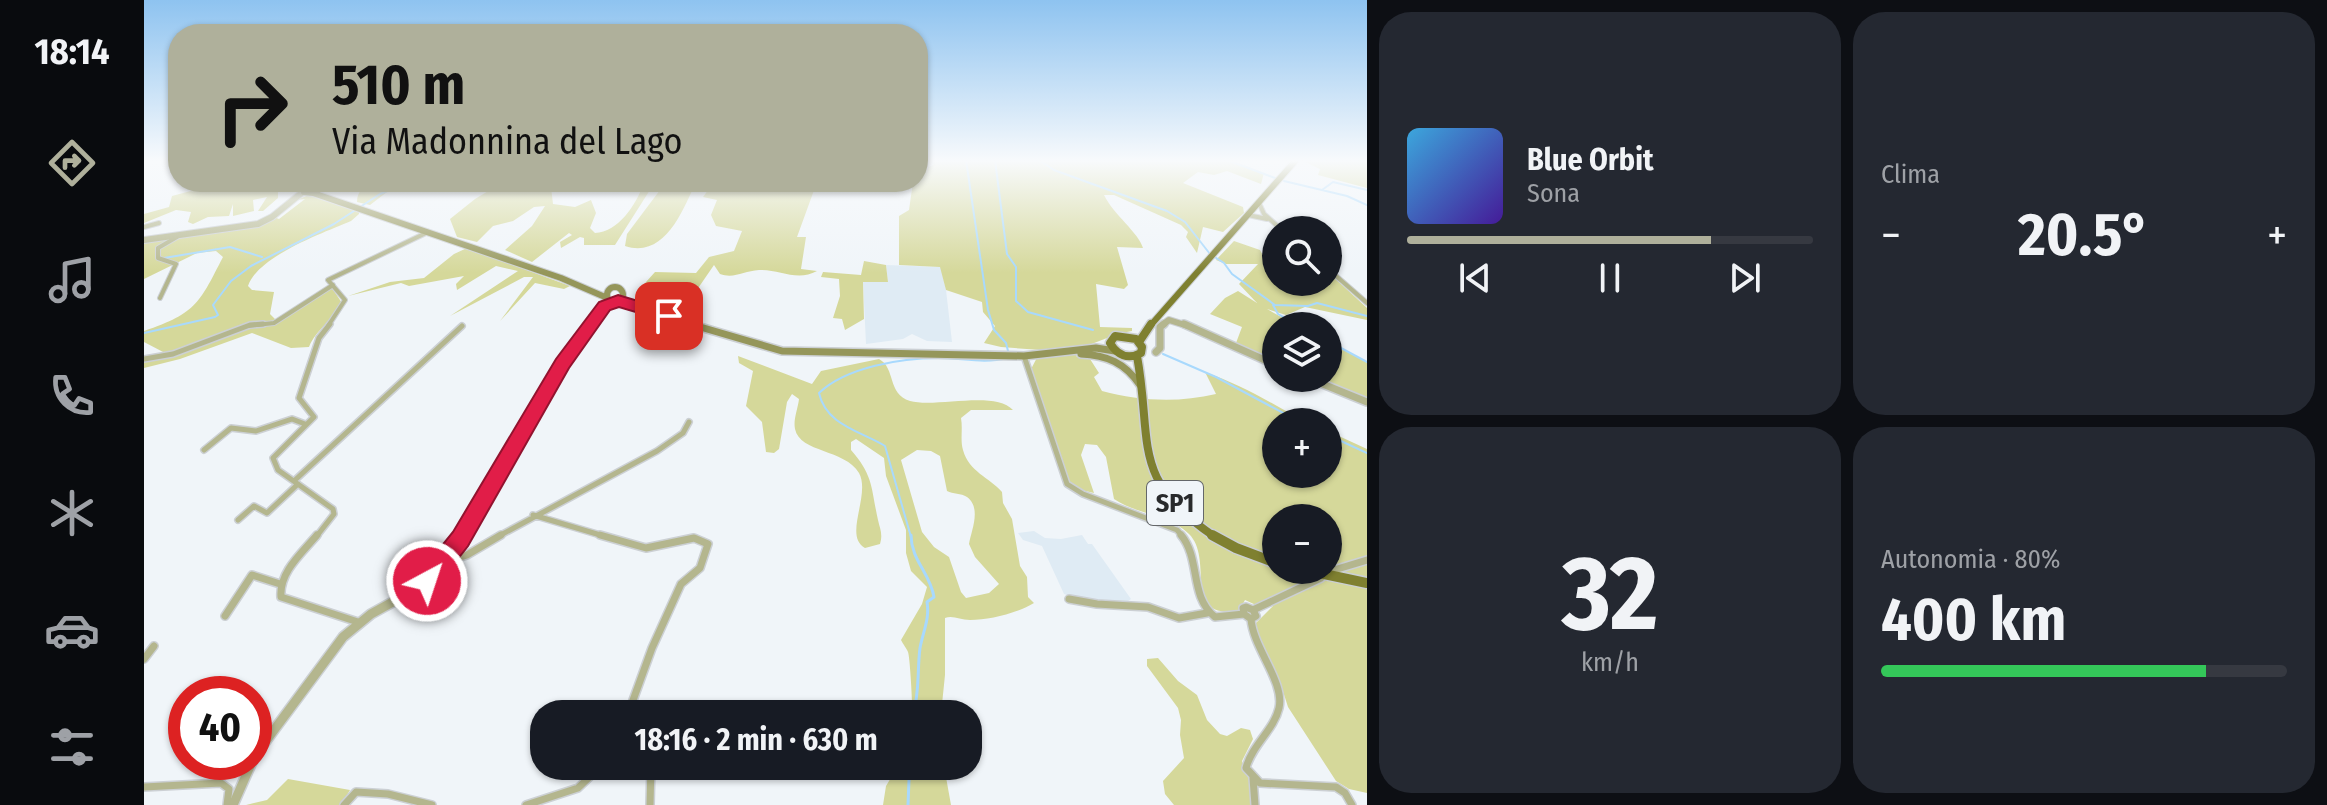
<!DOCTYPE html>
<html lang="it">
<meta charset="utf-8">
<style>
:root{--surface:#171b24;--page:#242831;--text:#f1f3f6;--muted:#9ea1a6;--line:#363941;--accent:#afb09b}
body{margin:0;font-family:"Fira Sans Condensed",sans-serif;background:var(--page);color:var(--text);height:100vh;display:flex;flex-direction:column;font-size:30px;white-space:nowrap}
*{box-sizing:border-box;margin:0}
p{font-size:26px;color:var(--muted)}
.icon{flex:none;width:44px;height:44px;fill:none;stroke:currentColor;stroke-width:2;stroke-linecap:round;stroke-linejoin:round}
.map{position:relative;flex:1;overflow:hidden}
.details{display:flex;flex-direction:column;gap:12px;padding:12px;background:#0d0f14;width:960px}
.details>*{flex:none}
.guide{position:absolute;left:24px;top:24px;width:760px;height:168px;border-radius:32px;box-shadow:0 2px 6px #0004;background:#afb09b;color:#111;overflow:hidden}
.tools{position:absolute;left:1118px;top:216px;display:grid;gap:16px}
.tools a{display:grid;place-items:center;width:80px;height:80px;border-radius:50%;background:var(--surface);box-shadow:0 2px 6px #0004;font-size:40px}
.speed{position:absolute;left:24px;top:676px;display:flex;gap:16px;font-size:40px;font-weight:700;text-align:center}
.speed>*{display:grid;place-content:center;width:104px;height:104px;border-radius:50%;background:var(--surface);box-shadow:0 2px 6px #0004;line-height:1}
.speed .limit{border:12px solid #d22;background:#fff;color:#111}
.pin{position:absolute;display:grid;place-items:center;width:68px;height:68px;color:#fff;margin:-34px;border-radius:16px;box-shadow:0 4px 12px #0006}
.me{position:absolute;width:88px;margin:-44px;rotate:40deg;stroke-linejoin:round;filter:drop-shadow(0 0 6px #0008)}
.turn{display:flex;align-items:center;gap:28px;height:168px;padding:0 32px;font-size:36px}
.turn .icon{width:104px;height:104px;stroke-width:2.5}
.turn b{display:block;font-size:56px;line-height:68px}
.big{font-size:60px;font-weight:700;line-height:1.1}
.details .tile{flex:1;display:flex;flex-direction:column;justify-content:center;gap:12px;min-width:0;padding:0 28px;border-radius:32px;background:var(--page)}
.details .dial{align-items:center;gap:0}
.dial b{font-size:104px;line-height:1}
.song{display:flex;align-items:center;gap:24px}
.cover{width:96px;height:96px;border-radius:12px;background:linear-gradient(135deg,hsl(200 70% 55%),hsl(260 70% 35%))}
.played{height:8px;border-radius:4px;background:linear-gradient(90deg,var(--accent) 75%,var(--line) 75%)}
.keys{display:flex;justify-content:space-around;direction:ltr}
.heat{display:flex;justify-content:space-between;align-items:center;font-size:44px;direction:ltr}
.charge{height:12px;border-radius:6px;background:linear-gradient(90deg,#34c759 80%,var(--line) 0)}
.details .tiles{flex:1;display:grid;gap:12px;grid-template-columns:repeat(2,1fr)}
.trip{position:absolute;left:386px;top:700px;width:452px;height:80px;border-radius:32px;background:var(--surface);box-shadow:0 2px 6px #0004;font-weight:700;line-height:80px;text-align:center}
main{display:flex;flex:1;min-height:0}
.tab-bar{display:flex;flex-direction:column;width:144px;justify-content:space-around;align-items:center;background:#090b0e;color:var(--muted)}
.tab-bar .icon{width:56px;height:56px}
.tab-bar .selected{color:var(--accent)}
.tab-bar b{font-size:36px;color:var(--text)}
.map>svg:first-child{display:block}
.built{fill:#dfebf4}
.green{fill:#d5d89a;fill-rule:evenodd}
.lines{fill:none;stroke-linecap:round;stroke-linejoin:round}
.stream-far1{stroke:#a8d9fd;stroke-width:2}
.stream{stroke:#a8d9fd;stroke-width:3}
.minor-far2-casing{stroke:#ccd0d4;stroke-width:6}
.minor-far1-casing{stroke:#ccd0d4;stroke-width:8}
.minor-casing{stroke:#ccd0d4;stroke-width:10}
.tertiary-far2-casing{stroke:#ccd0d4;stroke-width:8}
.tertiary-far1-casing{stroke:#ccd0d4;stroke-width:10}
.tertiary-casing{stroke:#ccd0d4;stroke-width:12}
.secondary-far1-casing{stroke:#ccd0d4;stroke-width:8}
.secondary-casing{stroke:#ccd0d4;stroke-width:10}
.primary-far2-casing{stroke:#ccd0d4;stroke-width:8}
.primary-far1-casing{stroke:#ccd0d4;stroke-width:11}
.primary-casing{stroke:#ccd0d4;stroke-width:13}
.minor-far2{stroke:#b4b68e;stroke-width:4}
.minor-far1{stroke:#b4b68e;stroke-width:5}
.minor{stroke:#b4b68e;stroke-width:7}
.tertiary-far2{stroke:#b4b68e;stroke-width:6}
.tertiary-far1{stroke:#b4b68e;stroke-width:7}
.tertiary{stroke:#b4b68e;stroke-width:9}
.secondary-far1{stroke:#95965a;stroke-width:6}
.secondary{stroke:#95965a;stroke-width:7}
.primary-far2{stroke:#7f8030;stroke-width:6}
.primary-far1{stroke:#7f8030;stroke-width:8}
.primary{stroke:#7f8030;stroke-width:10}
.route{fill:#e11d48;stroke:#92132f;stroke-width:2}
.labels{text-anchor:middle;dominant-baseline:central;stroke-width:8;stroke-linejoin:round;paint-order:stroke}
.shield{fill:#f0f5f9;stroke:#64676a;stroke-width:2}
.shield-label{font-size:26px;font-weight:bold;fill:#282a2c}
</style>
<main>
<nav class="tab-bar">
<b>18:14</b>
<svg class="icon selected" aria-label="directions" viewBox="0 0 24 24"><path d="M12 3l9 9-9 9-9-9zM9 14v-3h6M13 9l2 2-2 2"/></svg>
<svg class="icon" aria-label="music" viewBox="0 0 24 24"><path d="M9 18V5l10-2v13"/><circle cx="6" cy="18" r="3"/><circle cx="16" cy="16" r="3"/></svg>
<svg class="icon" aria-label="phone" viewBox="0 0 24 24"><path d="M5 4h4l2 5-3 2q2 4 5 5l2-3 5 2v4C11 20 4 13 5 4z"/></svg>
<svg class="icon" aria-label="climate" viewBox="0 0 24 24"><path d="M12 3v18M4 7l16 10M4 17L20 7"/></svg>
<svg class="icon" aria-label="car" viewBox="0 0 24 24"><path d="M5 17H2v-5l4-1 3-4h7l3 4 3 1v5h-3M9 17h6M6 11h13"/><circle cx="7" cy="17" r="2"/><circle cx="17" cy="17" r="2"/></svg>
<svg class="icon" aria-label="filters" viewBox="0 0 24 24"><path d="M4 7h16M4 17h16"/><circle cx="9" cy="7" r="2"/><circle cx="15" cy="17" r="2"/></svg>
</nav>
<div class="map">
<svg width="1223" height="805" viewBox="0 0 1223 805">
<rect width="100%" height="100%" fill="#f0f5f9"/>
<path class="built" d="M742,265L797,267L802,290L808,342L783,341L768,334L759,339L722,344L719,281L744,282Z
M890,531L901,538L917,539L938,535L944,544H948L987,599L983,602L937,600L920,594L898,546L879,540L874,533Z"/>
<path class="green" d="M791,160H1087L1120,173L1117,184L1083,171L1070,175L1054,172L1039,183L1099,207L1100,213L1079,232L1059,227L1053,253L1042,237L1044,232L1037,225L970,195H960C969,214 995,233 999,248L973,247L984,285L980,289L952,284L956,327L988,328V331C967,334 950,345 929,350L933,357L946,359L955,373L950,377L958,391C995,401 1034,403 1072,394L1061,372C1095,384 1129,403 1160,422H1132V474H1184V431L1223,449V793L1205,789L1192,781L1144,707L1136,682L1110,632L1112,623L1129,606L1127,597L1112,605L1101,600L1095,611C1036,619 1071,560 1045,534C1026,515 992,514 970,499L962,457L953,445L941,444L937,455L950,493L933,489L923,481L886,371L897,350L857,347L840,343L851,326L839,312L838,302L802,290L796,267L755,265V216L765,210L769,182H774V172L789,165ZM1132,518H1184V570H1132Z
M1223,160V188L1174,175L1176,169L1159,161Z
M54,182H143L145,186L134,190V198L119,211H114L123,197L109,200L110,211L89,216V204L85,216L64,217L49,224L44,222L47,212L32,210L0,223V214L25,207L28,196L54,189Z
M251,182H272L243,192L226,205L213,202C214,179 237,186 251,182Z
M359,182H414L407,187L409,204L431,207L447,200L452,213L446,228L451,233C474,232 492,205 499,185L511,182L471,245H440V238L436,237L417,248L416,242L428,235L425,233L388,262L361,250L388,226L401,206L390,207L369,221L349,226L333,242L313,237L306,219L331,199Z
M522,182H552C539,210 521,259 481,246L483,234Z
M570,182H673L653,237H662L657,269L673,271C653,282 635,269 615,270C600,271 590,279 576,274L570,265L537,313L493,292L511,272L552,273L565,257L590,251L598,231L572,226L567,215L573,200L559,197Z
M167,194L215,211V214L207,221C179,233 114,256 104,286L108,290L130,292L126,314L133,321L188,288L198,303C190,320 172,329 165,347L147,348L108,333L36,359L0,368V358L21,353L0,342V331C54,313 56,301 79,257L72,251L53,253L0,279V243L103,228L130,217L135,219L161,199L153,200Z
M1090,241L1116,250L1122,261L1132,260V282H1184V272L1223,308V320L1161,307L1142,315L1123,309L1153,326H1132V362L1092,343L1098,327L1066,314L1081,298L1094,291L1113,303L1095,284L1114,264H1082L1072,260Z
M323,248L426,286L420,289L391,283L356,321L389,277H380L306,316L374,271L352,266L313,290L312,284L320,276L265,286L257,283L204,296L246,282L280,278L310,254Z
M720,261L742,265L744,282H719L720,319L701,330L698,319L689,318L696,296L695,279L677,277L679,272L717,275Z
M1184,342L1223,362V400L1169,378H1184Z
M594,356L668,384L677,371L735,359C752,368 743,394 766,401C792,408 851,390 869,410H827L817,418C819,429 816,440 819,450C825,472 845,477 858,492L859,503L868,519L876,566L883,577L884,597L890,603C873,613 846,620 826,620C816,620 809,615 801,618V675L797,714H768C769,710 766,657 764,652C763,649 759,644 757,640L778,604L783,587L767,571L762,553V530L742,476L740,458L712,439L707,442V450C730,476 727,489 734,520C736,529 739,534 736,544L721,548C699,536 727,495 715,473C701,449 656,453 651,429C649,420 654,408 655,399L648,394L643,402L635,449L630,453L622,452L618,422L602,406L609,371L595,363ZM773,450L787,451L796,456L803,491C809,494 817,493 823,497C838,508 827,531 825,544L831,557L855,584L845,593L822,598L817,592L805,557L790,547L778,532L757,460Z
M1014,658L1034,681L1053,695L1063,720L1076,734L1083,736L1097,728L1106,730L1109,739L1098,761L1114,805H1030L1021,794L1019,781L1040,758L1036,735L1037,720L1034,708L1003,666V659Z
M754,766H800L807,805H739L742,786Z
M144,779L206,790L197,805H102L123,800Z"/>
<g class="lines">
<path class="stream-far1" d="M822,160L844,310L850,330L862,343L864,351
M851,160L863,254L872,267V301L884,312L949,330
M895,160L910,170L1023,211L1041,222L1066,254L1080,263L1088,274L1131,305L1164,306L1173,303L1223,316
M1083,160L1131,178
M1140,181L1203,196L1223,205
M1178,190L1189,182L1223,190
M20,258L86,247L118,257
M1129,305L1134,314L1155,326
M532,316L538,305
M0,333L71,317L74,315L69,305L87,281L107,266L190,224L236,194L266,182
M1184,341L1223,362
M1019,354L1072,377L1156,422
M1184,435L1223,453
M767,537L741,446C716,431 682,425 675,393C702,367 758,358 794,358C818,358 840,364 863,358"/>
<path class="stream" d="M767,535C767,560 786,573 790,597L783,602C786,618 779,632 776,648C773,670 776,692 769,714
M764,805L765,780L773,766"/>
<g class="minor-far2-casing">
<path id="minor-far2" d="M1115,203L1120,214L1138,230
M1104,215L1123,219
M0,227L15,223
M1184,269L1223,303
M16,298L32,264L14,258V248L33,237
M104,326L130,323L189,285
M184,326L201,300L184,280L284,232"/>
</g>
<g class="minor-far1-casing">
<path id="minor-far1" d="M880,356L923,484L939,494L1033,530L1039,537
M0,359L29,354L106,325L119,324
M60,450L87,428L112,431L148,419L161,424
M150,481L318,326
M389,515L463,537
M94,520L110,506L123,513L154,484
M172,537L190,514L189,509L134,470L129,458L170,417L155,398L175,338L186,324
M353,537L513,451L539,433L545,422"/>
</g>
<g class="minor-casing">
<path id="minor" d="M173,535C158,553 135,572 137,597L214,622
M456,535L502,548L550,538L564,544L556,568L537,584L508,648L484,714
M1037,535C1057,559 1045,596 1071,617L1100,614
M300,562L323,555L357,535
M1190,570L1223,560
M925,599L953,604L1004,607L1035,618L1063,613
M1102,607L1109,610L1112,616L1107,619L1100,614L1099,608Z
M1109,610L1177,578
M81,616L108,575L136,584
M1107,619C1109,648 1141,682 1135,708C1130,730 1108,745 1102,768L1116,783L1192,787L1201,793L1208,805
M0,659L10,646
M1109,778L1111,805
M0,787L77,783L85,789L83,805
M200,805L212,792L244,794L288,805
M382,805L434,788L457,766
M506,805L507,766"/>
</g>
<g class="tertiary-far2-casing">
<path id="tertiary-far2" d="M0,240L114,224L128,217L160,191
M447,326L461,306L471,301
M1017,326L1025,320L1044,326"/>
</g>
<g class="tertiary-far1-casing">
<path id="tertiary-far1" d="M1040,324L1132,365
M1012,352L1016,348V327L1020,324
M1164,378L1223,402
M317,537L419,364L448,324"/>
</g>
<g class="tertiary-casing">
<path id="tertiary" d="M110,757L199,637L227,614L274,588L308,552L318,535
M89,805L108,762"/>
</g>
<g class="secondary-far1-casing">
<path id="secondary-far1" d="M167,185L177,188L169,193L160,192Z
M169,193L417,278L461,297
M463 295a8 8 0 1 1 16 0a8 8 0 1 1-16 0Z
M474,301L552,326"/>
</g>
<g class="secondary-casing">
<path id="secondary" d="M546,324L638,351L880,356L952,348L971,351
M937,354C963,355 981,363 996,385"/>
</g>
<g class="primary-far2-casing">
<path id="primary-far2" d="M1006,326L1152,160"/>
</g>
<g class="primary-far1-casing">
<path id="primary-far1" d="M971,336L992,339L998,347L997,353C984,360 973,355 966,343Z
M995,342L1007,324
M993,356C1009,443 985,479 1071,537"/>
</g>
<g class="primary-casing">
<path id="primary" d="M1068,535L1092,548L1132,563
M1161,570L1223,583"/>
</g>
<use href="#minor-far2" class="minor-far2"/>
<use href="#minor-far1" class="minor-far1"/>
<use href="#minor" class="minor"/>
<use href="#tertiary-far2" class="tertiary-far2"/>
<use href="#tertiary-far1" class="tertiary-far1"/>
<use href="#tertiary" class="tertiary"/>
<use href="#secondary-far1" class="secondary-far1"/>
<use href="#secondary" class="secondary"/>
<use href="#primary-far2" class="primary-far2"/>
<use href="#primary-far1" class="primary-far1"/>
<use href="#primary" class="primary"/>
</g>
<linearGradient id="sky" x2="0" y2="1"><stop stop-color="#8ec3f0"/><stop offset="0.59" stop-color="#f8fafc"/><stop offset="1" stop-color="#f8fafc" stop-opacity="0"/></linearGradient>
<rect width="1223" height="273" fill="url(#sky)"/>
<path class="route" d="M474,295L531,312L534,316L525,322L475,307L466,310L425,368L324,546L291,588L283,591L275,588L272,581L275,574L309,532L412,359L455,302Z"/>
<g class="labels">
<rect class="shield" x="1003" y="481" width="56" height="44" rx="6"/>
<g class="shield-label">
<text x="1031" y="503">SP1</text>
</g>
</g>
</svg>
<div class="tools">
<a><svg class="icon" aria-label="search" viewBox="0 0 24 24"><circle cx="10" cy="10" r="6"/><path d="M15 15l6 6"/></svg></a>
<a><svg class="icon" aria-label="layers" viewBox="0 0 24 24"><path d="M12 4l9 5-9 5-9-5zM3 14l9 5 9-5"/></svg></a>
<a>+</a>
<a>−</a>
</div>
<div class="speed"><div class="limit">40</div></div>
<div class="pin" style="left:525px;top:316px;background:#d93025"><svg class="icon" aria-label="arrive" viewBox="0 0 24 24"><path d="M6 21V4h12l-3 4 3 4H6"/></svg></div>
<svg class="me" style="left:283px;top:581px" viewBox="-20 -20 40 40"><circle r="17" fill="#e11d48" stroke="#fff" stroke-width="3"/><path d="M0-11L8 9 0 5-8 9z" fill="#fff"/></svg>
<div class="trip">18:16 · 2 min · 630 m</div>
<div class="guide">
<div class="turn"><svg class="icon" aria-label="right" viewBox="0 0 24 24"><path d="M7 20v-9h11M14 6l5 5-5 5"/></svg><div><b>510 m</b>Via Madonnina del Lago</div></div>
</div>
</div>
<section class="details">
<div class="tiles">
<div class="tile">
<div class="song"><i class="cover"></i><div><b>Blue Orbit</b><p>Sona</p></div></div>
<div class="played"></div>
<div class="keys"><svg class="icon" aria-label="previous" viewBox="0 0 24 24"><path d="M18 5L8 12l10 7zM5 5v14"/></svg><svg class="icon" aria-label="pause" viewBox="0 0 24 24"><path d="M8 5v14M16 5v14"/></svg><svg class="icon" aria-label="next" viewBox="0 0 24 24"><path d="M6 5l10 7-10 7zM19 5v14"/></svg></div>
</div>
<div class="tile"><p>Clima</p>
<div class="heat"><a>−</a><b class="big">20.5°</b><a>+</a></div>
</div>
<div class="tile dial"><b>32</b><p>km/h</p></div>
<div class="tile"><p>Autonomia · 80%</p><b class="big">400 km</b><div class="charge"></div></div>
</div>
</section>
</main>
